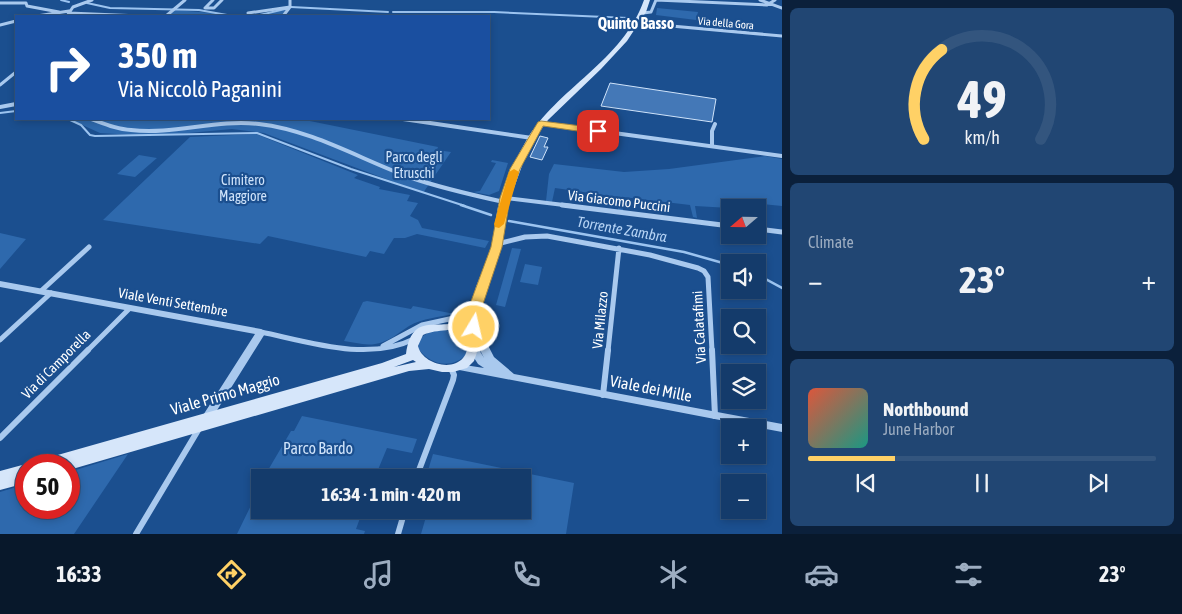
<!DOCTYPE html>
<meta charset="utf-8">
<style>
:root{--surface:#143b6b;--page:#214673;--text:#f1f3f6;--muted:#9dadc1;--line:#33557e;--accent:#ffd166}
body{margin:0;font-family:"Asap Condensed",sans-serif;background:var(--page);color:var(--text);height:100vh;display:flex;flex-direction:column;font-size:19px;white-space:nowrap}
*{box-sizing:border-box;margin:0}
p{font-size:16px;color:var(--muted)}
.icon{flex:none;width:28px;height:28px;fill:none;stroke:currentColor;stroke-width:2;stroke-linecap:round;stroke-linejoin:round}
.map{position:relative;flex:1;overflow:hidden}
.side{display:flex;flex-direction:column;gap:8px;padding:8px;background:#0b203b;width:400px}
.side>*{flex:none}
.hud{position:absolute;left:15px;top:15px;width:475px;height:105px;border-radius:0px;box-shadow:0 2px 8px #0003,0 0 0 1px var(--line);background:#1a4fa0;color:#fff;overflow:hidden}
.needle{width:32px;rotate:250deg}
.controls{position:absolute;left:721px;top:199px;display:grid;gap:10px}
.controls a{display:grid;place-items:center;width:45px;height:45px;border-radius:0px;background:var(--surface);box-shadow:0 2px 8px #0003,0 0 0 1px var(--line);font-size:25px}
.speed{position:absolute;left:15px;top:454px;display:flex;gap:10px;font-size:25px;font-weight:700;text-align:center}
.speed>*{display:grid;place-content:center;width:65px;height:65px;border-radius:50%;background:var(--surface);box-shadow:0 2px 8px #0003,0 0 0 1px var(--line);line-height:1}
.speed .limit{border:8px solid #d22;background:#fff;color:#111}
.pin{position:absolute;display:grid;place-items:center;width:42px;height:42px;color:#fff;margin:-21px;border-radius:10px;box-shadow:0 2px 8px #0006}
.me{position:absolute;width:55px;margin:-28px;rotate:9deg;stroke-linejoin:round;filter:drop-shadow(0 0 4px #0008)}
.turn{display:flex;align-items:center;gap:18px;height:105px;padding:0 20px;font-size:22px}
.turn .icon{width:65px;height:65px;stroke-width:2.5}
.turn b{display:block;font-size:35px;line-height:42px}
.big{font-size:38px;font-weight:700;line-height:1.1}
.side .widget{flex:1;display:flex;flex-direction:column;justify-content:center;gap:8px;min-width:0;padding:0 18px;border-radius:8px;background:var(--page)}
.side .dial{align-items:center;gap:0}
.dial svg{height:130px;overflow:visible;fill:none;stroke:var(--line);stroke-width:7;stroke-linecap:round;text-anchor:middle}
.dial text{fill:var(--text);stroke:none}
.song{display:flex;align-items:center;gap:15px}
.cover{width:60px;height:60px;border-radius:8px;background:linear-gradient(135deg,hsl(10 70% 55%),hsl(170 70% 35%))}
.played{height:5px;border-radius:2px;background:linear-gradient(90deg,var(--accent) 25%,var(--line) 25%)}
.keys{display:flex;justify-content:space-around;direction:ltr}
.heat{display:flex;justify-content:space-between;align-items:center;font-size:28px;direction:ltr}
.trip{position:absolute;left:251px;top:469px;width:280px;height:50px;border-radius:0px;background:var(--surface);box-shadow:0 2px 8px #0003,0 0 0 1px var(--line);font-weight:700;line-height:50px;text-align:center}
.dock{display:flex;height:80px;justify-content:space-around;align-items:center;background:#08182b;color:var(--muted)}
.dock .icon{width:35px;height:35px}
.dock .active{color:var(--accent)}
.dock b{font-size:22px;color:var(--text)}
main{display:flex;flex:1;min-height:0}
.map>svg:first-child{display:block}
.green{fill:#2e69ad}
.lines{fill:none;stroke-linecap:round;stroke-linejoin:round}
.stream-far1{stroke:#9cc4f0;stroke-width:2}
.stream{stroke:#9cc4f0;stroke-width:2.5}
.building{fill:#4478b7;stroke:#cfe3fa}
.minor-far3{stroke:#a9c9ee;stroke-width:3}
.minor-far2{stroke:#a9c9ee;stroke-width:4}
.minor-far1{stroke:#a9c9ee;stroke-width:5}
.minor{stroke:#a9c9ee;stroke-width:6}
.tertiary{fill:#a9c9ee;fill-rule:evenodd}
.secondary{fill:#d6e6fa;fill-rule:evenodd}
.route{fill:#ffd166;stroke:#a68842}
.slow{fill:#f59e0b}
.labels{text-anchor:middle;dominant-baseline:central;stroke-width:4.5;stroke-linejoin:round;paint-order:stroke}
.far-street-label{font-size:11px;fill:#fff;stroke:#1b4f8f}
.park-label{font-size:14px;fill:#cfe3fa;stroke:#1b4f8f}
.street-label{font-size:14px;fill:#fff;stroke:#1b4f8f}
.water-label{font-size:15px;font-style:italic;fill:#b5d3f5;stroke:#1b4f8f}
.far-district-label{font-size:16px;font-weight:bold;fill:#fff;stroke:#1b4f8f}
.near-street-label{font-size:16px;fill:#fff;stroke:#1b4f8f}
.near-park-label{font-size:16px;fill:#cfe3fa;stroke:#1b4f8f}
</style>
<main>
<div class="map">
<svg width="782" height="534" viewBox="0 0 782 534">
<rect width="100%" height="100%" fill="#1b4f8f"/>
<path class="green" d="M657,8L698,12L696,20L656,15Z
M287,9L281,16H167L175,10L238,15H260Z
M69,119H300L438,147L437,150L451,152L423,193L264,133L232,129L167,135H133L100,133Z
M256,134L358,175L354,178L380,187L379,189L410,195L407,201L418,203L410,216L418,220L422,228L489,241L485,248L417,234L405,238H394L384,254L370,251L366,257L268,236L260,244L103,220L190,137Z
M139,155L157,158L135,177L117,174Z
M765,156L782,159V206L731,201L732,207L730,208L695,206L697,218L693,217L690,205L623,197V211L618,210V197L555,188L552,202L546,201L549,174L554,164L624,172L669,169Z
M492,160L508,163L499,191L489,195L473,192L480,191L496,163L491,162Z
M0,233L26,239L0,269Z
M512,248L521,249L505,307L496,305Z
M525,264L542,267L538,285L520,282Z
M367,301L411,309L413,306L455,314C439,317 423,318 409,326C398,333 389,342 375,344C364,346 354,342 344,341L363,302Z
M446,330C459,333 472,339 467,354C452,370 429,365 418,348L420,338L431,331Z
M302,416L417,439L412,453L387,448L375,477H264L291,431H294Z
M128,454L74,534H0V492L26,484V508H69V472Z
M433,454L574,483L566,534H421L428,510H522V478L426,477Z
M260,487V510H363L356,529L365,531L364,534H237Z"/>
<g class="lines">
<path class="stream-far1" d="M61,0L69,2
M87,3L110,8L199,10L227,15H260L285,9
M291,7L388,12
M393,12H494L628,18
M0,113L16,111
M68,119L81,125L90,135L95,136L257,133L351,169L465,206"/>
<path class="stream" d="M461,205L491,215
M509,221L684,252L730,265
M758,275L782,288"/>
</g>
<path class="building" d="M610,83L716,99L712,122L601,106Z
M540,136L548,138L544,147H548L542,160L530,157Z"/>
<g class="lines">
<path class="minor-far3" d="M213,0L205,8H214L222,0
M760,0L782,8
M0,3H26L27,6L59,12
M69,13L140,16
M248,13L290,7
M643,13L651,12L656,0L767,5L775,0
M37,16L69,11
M67,16L73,7L92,0
M166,16L185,0
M283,16L290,7V0
M638,23L782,36
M0,25L16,21
M0,85L16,72"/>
<path class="minor-far2" d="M0,107L16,104
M91,119C104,124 117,129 131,130C174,135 216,119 259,124C312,130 360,159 409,177C440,188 472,195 504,202
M403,119L532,138
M541,123L782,156
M598,131L601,116
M712,146V131L715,124
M505,198L572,206"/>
<path class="minor-far1" d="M562,205L730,226
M758,229L782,232
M497,244L525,237L547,236L650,255L698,268L704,271L708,277L712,351
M41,291L89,247
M261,332C309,342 368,362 414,339
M0,340L51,293
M383,346L422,325L454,318L468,311
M87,351L130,308
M608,351L619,248"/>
<path class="minor" d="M712,350L715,416
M603,395L608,350
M0,438L88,350
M416,478L453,380L454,375L451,368
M136,534L200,427
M398,534L405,510"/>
<path class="tertiary" d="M0,281L261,329L266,332L209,423L205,424L201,423L200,420L255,334L0,287Z
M474,325L479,328L494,357L514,374L782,424V432L454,369L453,367L454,365L458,364L484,368L478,364L469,350L470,348H478L484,358L469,328Z"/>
<path class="secondary" d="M644,0H650L646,12L627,41L601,69L548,120L540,131L523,163L507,207L501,249L483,299L478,349L474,361L467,368L453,372H442L429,369L409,371L69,470V465H62L63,463L58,465H33L35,461L40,460L382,363L406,354C413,305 446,338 464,315C471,307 473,297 476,287C481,274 487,262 491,248C495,235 495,221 498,207C504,184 514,162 526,141C557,88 623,61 644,0ZM469,323C468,333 470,351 463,358C451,372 422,363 418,346L423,335C438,328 455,333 469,323ZM413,360L416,362L394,367Z
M26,464L30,465H26V483L0,490V471Z"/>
</g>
<path class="route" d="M541,121L598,128L602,131L598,134L543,126L542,128L520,169L510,198L502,247L483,304L480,327L478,330H469L467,327L470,304L491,247L500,198L510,169L538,122Z"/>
<path class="slow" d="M514,169L519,172L504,224L499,228L495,227L494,224L509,172Z"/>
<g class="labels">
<g class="far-street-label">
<text transform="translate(726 23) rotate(5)">Via della Gora</text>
</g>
<g class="park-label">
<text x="414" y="157">Parco degli<tspan x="414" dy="16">Etruschi</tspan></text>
<text x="243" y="180">Cimitero<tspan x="243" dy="16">Maggiore</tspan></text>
</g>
<g class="street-label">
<text transform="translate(619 201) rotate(7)">Via Giacomo Puccini</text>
<text transform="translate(173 302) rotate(10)">Viale Venti Settembre</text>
<text transform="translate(600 320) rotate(-84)">Via Milazzo</text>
<text transform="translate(699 327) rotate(-93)">Via Calatafimi</text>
<text transform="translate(56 364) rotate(-45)">Via di Camporella</text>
</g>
<g class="water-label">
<text transform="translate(622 229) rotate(10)">Torrente Zambra</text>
</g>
<g class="far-district-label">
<text x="636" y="23">Quinto Basso</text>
</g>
<g class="near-street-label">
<text transform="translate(651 388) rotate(11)">Viale dei Mille</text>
<text transform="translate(225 394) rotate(-16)">Viale Primo Maggio</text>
</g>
<g class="near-park-label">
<text x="318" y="448">Parco Bardo</text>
</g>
</g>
</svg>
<div class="controls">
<a><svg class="needle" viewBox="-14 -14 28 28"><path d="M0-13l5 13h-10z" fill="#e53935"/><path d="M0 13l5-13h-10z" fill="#9dadc1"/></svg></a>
<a><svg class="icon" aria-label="sound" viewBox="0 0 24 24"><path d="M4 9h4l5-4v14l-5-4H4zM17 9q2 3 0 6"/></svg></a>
<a><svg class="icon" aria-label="search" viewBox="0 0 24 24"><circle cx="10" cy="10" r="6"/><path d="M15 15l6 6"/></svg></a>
<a><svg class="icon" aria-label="layers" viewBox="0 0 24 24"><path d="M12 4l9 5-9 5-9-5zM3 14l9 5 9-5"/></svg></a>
<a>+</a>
<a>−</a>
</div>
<div class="speed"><div class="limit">50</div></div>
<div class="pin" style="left:598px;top:131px;background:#d93025"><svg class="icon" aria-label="arrive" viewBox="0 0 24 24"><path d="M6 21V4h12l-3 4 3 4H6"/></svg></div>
<svg class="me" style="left:474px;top:327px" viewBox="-20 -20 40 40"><circle r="17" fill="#ffd166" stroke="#fff" stroke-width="3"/><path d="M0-11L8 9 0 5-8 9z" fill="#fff"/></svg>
<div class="trip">16:34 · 1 min · 420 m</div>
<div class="hud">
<div class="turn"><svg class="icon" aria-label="right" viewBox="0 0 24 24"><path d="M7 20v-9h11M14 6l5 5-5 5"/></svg><div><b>350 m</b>Via Niccolò Paganini</div></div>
</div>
</div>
<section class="side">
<div class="widget dial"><svg viewBox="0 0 100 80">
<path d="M14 69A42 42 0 1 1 86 69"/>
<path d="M14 69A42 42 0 0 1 25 14" stroke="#ffd166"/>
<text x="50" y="56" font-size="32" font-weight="700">49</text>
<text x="50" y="72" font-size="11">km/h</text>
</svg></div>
<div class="widget"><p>Climate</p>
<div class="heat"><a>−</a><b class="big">23°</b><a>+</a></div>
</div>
<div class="widget">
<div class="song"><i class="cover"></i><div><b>Northbound</b><p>June Harbor</p></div></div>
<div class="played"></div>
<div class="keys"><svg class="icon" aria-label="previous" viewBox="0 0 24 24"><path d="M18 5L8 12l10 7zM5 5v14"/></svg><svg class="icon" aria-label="pause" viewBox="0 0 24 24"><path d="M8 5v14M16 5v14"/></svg><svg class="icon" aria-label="next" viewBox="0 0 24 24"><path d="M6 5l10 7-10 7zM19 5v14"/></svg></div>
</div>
</section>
</main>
<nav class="dock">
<b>16:33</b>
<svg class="icon active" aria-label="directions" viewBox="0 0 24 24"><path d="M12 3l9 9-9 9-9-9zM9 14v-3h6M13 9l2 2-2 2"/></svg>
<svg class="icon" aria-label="music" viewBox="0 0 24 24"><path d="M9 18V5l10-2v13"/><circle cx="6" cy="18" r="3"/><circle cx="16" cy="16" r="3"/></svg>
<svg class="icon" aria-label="phone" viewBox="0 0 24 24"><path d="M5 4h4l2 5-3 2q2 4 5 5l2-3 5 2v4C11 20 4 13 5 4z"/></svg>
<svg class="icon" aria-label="climate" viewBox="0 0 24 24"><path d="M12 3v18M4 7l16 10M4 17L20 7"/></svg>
<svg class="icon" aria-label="car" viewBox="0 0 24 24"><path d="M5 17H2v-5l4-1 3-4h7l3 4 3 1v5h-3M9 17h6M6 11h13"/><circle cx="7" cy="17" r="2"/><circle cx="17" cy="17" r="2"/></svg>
<svg class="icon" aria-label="filters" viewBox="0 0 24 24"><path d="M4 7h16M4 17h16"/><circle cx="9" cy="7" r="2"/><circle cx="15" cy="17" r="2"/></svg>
<b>23°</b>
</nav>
